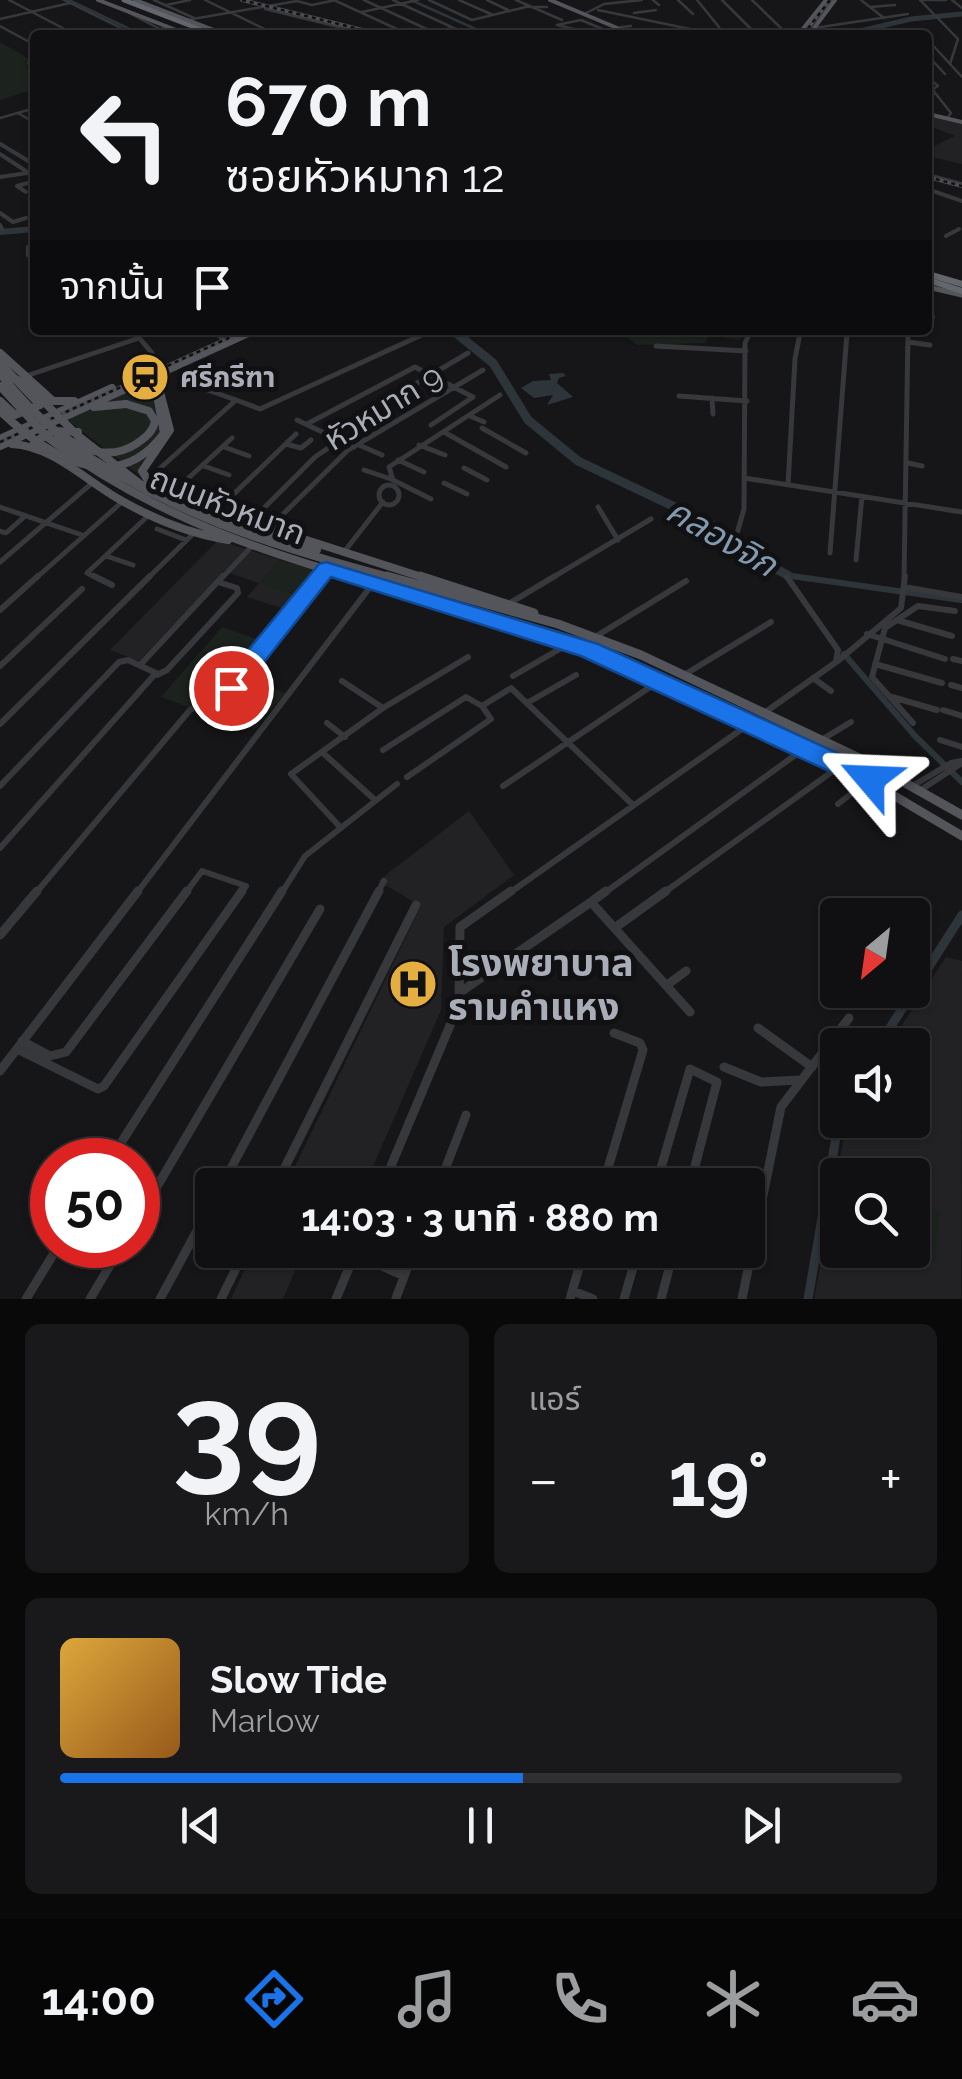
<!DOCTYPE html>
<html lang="th">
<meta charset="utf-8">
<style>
:root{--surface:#101012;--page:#19191b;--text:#f1f3f6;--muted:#9c9d9f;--line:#303032;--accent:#1a73e8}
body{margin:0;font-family:Raleway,"Noto Sans Thai",sans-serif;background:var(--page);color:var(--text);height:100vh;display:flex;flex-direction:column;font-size:38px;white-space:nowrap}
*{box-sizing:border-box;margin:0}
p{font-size:32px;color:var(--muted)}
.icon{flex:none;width:55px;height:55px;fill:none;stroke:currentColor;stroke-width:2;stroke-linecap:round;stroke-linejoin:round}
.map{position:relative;height:1299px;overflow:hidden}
.sheet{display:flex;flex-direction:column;gap:25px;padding:25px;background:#09090a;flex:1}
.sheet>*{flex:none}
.guide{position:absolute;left:30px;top:30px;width:902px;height:305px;border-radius:10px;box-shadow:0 2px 8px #0004,0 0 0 2px var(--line);background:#101012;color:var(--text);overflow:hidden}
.needle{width:65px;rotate:209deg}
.fabs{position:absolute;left:820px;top:898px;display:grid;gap:20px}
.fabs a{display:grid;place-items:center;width:110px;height:110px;border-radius:10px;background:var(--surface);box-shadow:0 2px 8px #0004,0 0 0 2px var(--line);font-size:50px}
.speed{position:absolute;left:30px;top:1138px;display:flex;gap:20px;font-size:50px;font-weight:700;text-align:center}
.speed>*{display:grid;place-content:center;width:130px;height:130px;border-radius:50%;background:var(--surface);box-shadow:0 2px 8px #0004,0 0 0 2px var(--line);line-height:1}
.speed .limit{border:15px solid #d22;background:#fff;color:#111}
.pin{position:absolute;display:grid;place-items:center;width:85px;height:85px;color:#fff;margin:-42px;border:5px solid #fff;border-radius:50%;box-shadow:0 2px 10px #0007}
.me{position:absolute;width:110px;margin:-55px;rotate:296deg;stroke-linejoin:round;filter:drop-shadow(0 0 8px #0008)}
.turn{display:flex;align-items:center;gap:35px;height:210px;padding:0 30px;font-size:45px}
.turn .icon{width:130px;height:130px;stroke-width:2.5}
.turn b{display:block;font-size:70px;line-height:85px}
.then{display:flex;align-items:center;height:95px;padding:0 30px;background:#0003;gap:20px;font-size:38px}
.big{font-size:75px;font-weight:700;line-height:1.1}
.sheet .widget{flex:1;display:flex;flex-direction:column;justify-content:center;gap:15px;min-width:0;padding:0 35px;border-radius:15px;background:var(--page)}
.sheet .dial{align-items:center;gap:0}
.dial b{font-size:130px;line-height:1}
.song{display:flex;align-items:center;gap:30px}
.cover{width:120px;height:120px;border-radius:15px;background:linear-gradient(135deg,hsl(40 70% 55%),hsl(30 70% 35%))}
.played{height:10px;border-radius:5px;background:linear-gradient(90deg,var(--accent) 55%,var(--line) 55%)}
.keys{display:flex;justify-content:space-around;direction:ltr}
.heat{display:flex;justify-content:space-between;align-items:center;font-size:55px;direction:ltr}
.sheet .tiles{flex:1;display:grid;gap:25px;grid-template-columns:1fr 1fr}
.widget:last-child{grid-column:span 2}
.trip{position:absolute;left:195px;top:1168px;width:570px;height:100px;border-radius:10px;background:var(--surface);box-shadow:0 2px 8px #0004,0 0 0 2px var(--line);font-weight:700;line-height:100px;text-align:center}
.tabs{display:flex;height:160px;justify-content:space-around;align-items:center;background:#060607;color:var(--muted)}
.tabs .icon{width:70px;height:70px}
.tabs .current{color:var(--accent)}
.tabs b{font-size:45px;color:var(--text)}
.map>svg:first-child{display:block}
.built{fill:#222225;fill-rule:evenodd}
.green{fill:#1c221d}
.water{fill:#2d353b}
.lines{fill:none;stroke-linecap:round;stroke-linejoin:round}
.canal-far3{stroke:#2d353b;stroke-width:2.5}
.canal-far2{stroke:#2d353b;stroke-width:5}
.canal-far1{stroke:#2d353b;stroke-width:6}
.canal{stroke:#2d353b;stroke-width:9}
.river-far2{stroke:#2d353b;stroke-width:5}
.river-far1{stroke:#2d353b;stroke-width:6}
.river{stroke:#2d353b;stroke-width:9}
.minor-far4{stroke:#37383c;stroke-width:2.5}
.minor-far3{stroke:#37383c;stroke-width:4}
.minor-far2{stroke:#37383c;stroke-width:5}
.minor-far1{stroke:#37383c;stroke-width:6}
.minor{stroke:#37383c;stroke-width:9}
.major-far3{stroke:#53555b;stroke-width:4}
.major-far2{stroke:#53555b;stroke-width:5}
.major-far1{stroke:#53555b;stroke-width:8}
.major{stroke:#53555b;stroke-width:9}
.highway-far1{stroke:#64666d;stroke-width:5}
.highway{stroke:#64666d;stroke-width:6}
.rail-casing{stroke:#4a4c51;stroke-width:4}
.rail{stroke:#111113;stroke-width:2.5;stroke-dasharray:4;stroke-linecap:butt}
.major-bridge{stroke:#53555b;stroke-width:8}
.highway-bridge{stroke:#64666d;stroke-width:6}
.route{fill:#1a73e8;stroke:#114b97;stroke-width:2.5}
.labels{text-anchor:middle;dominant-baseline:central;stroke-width:10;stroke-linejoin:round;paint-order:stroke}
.far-poi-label{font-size:28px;font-weight:bold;fill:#a9adb7;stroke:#111113;text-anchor:start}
.street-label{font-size:32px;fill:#a9adb7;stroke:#111113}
.water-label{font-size:35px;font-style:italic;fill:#829aaf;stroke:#111113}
.near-poi-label{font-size:38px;font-weight:bold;fill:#a9adb7;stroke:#111113;text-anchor:start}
</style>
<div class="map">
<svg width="962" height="1299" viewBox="0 0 962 1299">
<rect width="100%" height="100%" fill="#161618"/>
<path class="built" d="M928,116L962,124V164L928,156V149L955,136L934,128Z
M218,540L280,560L260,583L302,597L291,611L247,597L259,583L224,571L139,661L110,650Z
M469,811L514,875L444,927L441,1010L365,1185H286L421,906L378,881Z
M946,957L962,961L961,1299H814L847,1120H912V1045H889ZM838,1175H912V1250H838Z
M254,1250H337L330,1267L303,1252L283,1299H231Z"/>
<path class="green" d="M0,42L31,60L25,62L35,89L0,100Z
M616,330H734L743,332L740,340L709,335L705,343L638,345Z
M158,377H162L166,436L140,465L139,475L65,418Z
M280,560L321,572L302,597L259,584Z
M222,627L265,642L224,690L188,707L161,697Z
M245,677L285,693L255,729L196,708L230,694Z
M913,1201L940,1212L934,1264L901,1250H912Z"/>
<path class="water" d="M563,373L566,376L559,378L557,383L573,397L547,405L553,395L534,398L521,388L533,381L551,380L549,374Z"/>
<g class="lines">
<path class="canal-far3" d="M69,0L142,35
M411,0L489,35"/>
<path class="canal-far2" d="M789,576L810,579"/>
<path class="canal-far1" d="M792,576L961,600
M844,654L915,736L962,782"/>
<path class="canal" d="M879,1045L962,915
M808,1299L839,1120"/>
<path class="river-far2" d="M694,35L719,30L755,35
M843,35L911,19L962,14"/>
<path class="river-far1" d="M0,232L35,229
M452,330L459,335"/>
<path class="river" d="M456,333L493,363L528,420L578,461L719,528L757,558L789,576"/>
<path class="minor-far4" d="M9,0L76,35
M64,0L135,35
M154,0L194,18
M205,0L277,35
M364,0L433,32
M393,0L469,35
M429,0L472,20L530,6
M459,0L493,15
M487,0L508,10
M516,0L562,20
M653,0L659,5
M678,0L693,14
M697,0L719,27
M722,0L753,31L803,29
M752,0L782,29
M861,0L884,18
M920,0L958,39L950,64L962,77
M921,0H946
M952,0L962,8
M336,1L410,35
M166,5L190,0
M530,7H547
M870,7L895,5
M265,9L371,35
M598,10L690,29
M362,12L418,0
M129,13L160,29
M586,13L604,4L642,0
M634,13L656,10
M0,19L70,3
M187,20L297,1L312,5L336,0
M0,26L35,45
M621,27L631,26
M814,28L908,14
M895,31L918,30
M869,33L888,35
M135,35L164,28
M422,35L451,28
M598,35L557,25L581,20L617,35
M642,35L662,29
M928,40L950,64
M930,58L945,74
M35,60L28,63L35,79
M928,77L938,86L933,89L935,93
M928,92L936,94L951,113L948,117
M18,113L35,123
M0,118L35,108
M928,119L933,126L928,130
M0,143L6,147"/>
<path class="minor-far3" d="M2,145L35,165
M0,154L35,177
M928,175L962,184
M0,177L27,173
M930,190L962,201
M26,192L17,186L35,181
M0,213L13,222L26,218
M0,225L2,229
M946,236L959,229
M28,247V255L35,262
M928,316L933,317
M133,330L138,335
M214,330L219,335
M420,335L432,330
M749,335L752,330
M800,335L801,330
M847,335V330
M908,335V330"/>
<path class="minor-far2" d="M135,333L152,353
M217,333L222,339
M908,342L930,345
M656,346L746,351
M26,376L139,338
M205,389L236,400
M679,396L747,401
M712,398L713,414
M470,416L484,422
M297,420L354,447
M307,424L415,367L473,397L431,425
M482,428L526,453
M444,432L506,467
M329,435L468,353
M286,444L301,448L311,440
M359,445L382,455
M419,445L445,455
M224,447L249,456
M398,460L424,472
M908,463L922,466
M204,466L229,475
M464,468L487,480
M364,470L391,479
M744,478L962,512
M147,480L236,400L260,409L426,333
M185,482L208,492
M444,483L467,494
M788,485L795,359L800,333
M379 495a10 10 0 1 1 20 0a10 10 0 1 1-20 0Z
M170,495L232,438
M431,499L393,480L389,467L500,395
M0,507L82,535
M598,507L618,540
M216,511L296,434
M276,521L259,513L315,457L340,440
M269,528L348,450L483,370
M157,529L186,540
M0,531L6,533L24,517
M736,537L744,509L745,343L750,333
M344,552L383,502
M830,553L847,333
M106,556L133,565
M856,560L862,496
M0,562L91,484
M35,579L122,502
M99,579L87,573L149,515
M147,579L195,532
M221,579L253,545
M318,579L326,569
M550,579L651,519
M904,579L908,333"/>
<path class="minor-far1" d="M94,576L112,585
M787,577L838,650L836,661
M904,587L962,597
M510,603L555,576
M0,610L38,576
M897,620L952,636
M867,634L945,659
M595,637L686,581
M953,659L962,661
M141,664L223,576
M875,664L942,683
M0,666L82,589
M157,675L167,670L238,593L237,588L218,582
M684,675L771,622
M513,676L570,643
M813,678L831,691
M342,681L383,708
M951,685L962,688
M892,697L937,710
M527,703L576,675
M943,710L962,716
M764,713L839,660L901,608L905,576
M327,723L345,737
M913,723L872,677L885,628L918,606L955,611
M0,724L150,576
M823,739L851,722
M940,740L962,747
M383,750L466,697L482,706
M323,753L375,800
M407,777L491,719L482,706L511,688L633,805
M914,785L951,763L962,761
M0,786L119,662L128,660L156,673L0,848
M503,786L659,681
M922,789L962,763
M838,804L869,780
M341,828L291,774L383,708L468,657
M35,894L190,710L231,688L320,576
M136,894L374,582
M185,894L202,871L246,886L241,894
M281,894L305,856L397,784
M377,894L384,881
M508,894L749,724
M603,894L805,748
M662,894L840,766"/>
<path class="minor" d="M591,902L606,891
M616,927L666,891
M0,935L37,891
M667,985L686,971
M462,991L591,902L690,1012
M758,1028L812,1067
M22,1041L50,1056L66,1052L187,891
M17,1049L98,1089L104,1086L242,891
M724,1067L761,1082L800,1080
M0,1071L138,891
M110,1160L282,891
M222,1185L379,891
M276,1185L416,905
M383,1185L459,1004L460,927L511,891
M439,1185L466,1115
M603,1185L643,1050L640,1043L614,1033
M656,1185L690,1069L717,1082L690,1185
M138,1219L320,909
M355,1254L404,1276
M573,1291L593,1299
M396,1298L414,1250
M26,1299L59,1245
M90,1299L122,1245
M160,1299L212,1203
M221,1299L245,1250
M336,1299L356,1251
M570,1299L584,1250
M624,1299L638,1250
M661,1299L674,1250
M742,1299L781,1107L849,1018"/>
<path class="major-far3" d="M98,0L189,35
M135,0L227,35
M550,0L634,35
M798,35L826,0
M809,35L835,0
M928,114L962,122"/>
<path class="major-far2" d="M928,287L962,295
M242,335L254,330"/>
<path class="major-far1" d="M0,353L53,401H74
M0,363L40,405L15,415L0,401
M94,407L126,404
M58,436C166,513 270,546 397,579
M47,437C141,508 245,547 358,579
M0,439L112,388
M12,444C54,446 88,483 124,502C156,520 191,534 228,540
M0,446L248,333
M36,448L34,442L54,431L78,432
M153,488L142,471L170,430L159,388L166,373
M182,500L428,579"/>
<path class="major" d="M349,576L516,624L602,656L854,772L962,836
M387,576L558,624L641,655L870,763L962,815
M420,576L534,613"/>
<path class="highway-far1" d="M124,0L215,35"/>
<path class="highway" d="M928,280L962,291"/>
<g class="rail-casing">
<path id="rail" d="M242,0L383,35
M803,35L830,0
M928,177L962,186
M0,442L246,330"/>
</g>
<use href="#rail" class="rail"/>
<path class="major-bridge" d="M0,372L26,384L77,435L140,484L202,512L317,550
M0,374C29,407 85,477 136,444C145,438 153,432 155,421L149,411L126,404
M0,386L47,437
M0,411C47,456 116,499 164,433L155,384"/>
<path class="highway-bridge" d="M928,274L962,284"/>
</g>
<path class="route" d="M326,562L598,644L879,772L882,779L879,786H861L581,656L331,577L239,694H222L219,688L222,682L319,564Z"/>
<defs>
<g id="station-disc" transform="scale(2.5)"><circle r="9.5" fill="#e5ae41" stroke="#111113"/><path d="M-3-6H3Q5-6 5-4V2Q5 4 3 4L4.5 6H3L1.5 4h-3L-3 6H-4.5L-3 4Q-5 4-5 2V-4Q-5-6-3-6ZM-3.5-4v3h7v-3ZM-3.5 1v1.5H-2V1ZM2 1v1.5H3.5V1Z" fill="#111"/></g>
<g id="hospital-disc" transform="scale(2.5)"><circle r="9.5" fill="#e5ae41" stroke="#111113"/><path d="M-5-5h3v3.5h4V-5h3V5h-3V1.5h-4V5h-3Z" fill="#111"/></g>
</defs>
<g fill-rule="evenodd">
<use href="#station-disc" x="145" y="377"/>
<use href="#hospital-disc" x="413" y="984"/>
</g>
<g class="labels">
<g class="far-poi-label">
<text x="180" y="377">ศรีกรีฑา</text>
</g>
<g class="street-label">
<text transform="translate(383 407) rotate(-32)">หัวหมาก 9</text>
<text transform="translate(228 505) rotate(21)">ถนนหัวหมาก</text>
</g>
<g class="water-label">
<text transform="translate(722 537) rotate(30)">คลองจิก</text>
</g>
<g class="near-poi-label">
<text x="448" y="962">โรงพยาบาล<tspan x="448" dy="44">รามคำแหง</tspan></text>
</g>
</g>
</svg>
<div class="fabs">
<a><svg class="needle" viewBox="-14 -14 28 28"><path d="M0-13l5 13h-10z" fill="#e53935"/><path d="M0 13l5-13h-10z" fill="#9c9d9f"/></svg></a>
<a><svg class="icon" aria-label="sound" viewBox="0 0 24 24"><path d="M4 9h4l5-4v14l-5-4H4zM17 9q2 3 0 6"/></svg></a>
<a><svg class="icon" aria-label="search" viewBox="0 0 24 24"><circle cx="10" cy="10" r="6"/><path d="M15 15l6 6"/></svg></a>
</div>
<div class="speed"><div class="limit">50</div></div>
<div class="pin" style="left:231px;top:688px;background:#d93025"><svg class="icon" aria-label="arrive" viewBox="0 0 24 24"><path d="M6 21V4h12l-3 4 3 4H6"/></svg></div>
<svg class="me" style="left:870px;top:779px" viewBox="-20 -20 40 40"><path d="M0-17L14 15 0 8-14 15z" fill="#1a73e8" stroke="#fff" stroke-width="4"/></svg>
<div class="trip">14:03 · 3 นาที · 880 m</div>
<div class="guide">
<div class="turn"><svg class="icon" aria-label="left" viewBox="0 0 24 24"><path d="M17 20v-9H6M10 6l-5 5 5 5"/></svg><div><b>670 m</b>ซอยหัวหมาก 12</div></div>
<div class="then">จากนั้น<svg class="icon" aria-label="arrive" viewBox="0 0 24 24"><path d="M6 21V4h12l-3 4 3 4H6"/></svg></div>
</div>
</div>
<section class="sheet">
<div class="tiles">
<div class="widget dial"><b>39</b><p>km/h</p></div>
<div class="widget"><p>แอร์</p>
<div class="heat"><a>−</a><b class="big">19°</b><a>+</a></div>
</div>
<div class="widget">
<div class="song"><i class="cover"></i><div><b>Slow Tide</b><p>Marlow</p></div></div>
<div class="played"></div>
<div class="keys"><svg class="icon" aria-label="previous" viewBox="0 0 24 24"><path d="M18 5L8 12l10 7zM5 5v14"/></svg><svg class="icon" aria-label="pause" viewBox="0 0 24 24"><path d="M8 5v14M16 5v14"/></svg><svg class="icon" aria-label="next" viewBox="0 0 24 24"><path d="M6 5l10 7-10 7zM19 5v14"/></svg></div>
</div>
</div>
</section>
<nav class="tabs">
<b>14:00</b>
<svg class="icon current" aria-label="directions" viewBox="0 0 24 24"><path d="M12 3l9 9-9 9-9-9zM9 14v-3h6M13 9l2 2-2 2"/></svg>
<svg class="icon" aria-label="music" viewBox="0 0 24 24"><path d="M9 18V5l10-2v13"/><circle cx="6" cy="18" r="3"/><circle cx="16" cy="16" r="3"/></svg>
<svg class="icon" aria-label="phone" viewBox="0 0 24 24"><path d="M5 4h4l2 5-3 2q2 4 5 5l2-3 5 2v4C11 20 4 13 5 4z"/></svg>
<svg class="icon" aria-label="climate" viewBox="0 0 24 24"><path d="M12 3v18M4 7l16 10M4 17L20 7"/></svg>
<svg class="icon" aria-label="car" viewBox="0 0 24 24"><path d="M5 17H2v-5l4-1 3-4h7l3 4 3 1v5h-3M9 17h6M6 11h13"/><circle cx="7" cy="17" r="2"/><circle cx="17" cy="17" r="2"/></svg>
</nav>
